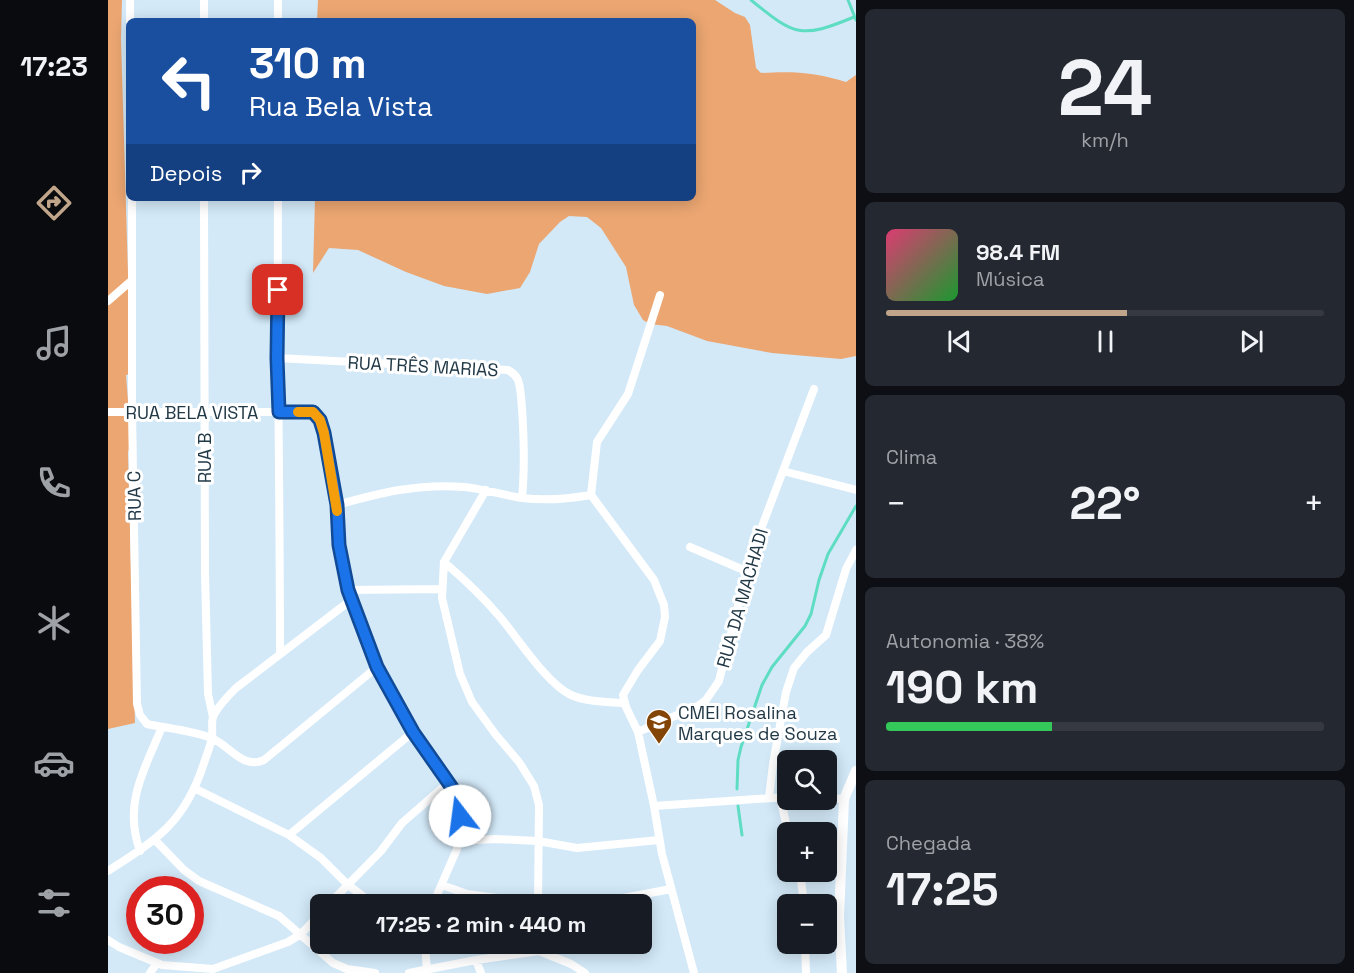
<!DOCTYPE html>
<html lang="pt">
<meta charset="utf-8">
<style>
:root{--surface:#171b24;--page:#242831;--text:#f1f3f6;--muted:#9ea1a6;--line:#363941;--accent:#c0a58a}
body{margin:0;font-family:"Space Grotesk",sans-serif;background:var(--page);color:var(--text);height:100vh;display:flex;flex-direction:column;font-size:22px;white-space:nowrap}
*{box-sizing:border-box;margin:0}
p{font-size:20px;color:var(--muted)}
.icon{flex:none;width:33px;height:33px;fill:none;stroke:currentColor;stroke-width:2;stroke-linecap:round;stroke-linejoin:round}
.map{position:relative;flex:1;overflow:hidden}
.details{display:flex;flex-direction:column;gap:9px;padding:9px;background:#0d0f14;width:498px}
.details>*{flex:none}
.hud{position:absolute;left:18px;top:18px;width:570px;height:183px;border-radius:9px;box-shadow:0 3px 15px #0003;background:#1a4fa0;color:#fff;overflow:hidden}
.tools{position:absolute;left:669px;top:750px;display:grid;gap:12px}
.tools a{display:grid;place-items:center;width:60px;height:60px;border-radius:9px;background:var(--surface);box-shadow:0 3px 15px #0003;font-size:30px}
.speed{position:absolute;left:18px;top:876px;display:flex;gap:12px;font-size:30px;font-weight:700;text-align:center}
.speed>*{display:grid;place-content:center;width:78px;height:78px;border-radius:50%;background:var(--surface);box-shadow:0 3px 15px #0003;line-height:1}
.speed .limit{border:9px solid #d22;background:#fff;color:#111}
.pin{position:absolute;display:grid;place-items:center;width:51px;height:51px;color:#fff;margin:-26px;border-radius:12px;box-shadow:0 3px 9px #0006}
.me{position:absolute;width:66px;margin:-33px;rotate:345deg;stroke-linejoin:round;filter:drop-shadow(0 0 4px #0008)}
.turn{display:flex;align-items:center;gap:21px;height:126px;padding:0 24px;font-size:27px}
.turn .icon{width:78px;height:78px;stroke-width:2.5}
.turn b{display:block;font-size:42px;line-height:51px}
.then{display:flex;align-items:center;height:57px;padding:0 24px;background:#0003;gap:12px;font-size:22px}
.big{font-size:45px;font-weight:700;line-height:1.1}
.details .widget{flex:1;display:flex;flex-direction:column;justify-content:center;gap:9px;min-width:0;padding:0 21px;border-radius:9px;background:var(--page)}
.details .dial{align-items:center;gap:0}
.dial b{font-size:78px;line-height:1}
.song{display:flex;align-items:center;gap:18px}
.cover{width:72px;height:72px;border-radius:9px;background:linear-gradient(135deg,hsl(340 70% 55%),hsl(130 70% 35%))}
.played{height:6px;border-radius:3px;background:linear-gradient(90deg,var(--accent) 55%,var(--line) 55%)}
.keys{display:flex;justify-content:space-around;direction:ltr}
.heat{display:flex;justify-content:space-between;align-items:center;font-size:33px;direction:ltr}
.charge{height:9px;border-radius:4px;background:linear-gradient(90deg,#34c759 38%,var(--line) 0)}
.trip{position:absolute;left:202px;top:894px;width:342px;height:60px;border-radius:9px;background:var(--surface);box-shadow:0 3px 15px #0003;font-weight:700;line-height:60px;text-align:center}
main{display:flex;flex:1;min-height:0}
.menu{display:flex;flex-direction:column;width:108px;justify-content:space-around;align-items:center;background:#090b0e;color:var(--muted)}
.menu .icon{width:42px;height:42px}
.menu .selected{color:var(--accent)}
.menu b{font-size:27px;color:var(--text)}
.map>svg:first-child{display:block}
.grass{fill:#eba672}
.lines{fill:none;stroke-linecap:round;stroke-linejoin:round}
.stream{stroke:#5eddc3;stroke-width:3}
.minor{stroke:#fff;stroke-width:8}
.tertiary{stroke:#fff;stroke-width:10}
.route-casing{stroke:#114b97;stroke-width:15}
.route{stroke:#1a73e8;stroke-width:10}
.slow{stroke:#f59e0b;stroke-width:10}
.labels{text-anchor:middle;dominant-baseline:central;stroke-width:6;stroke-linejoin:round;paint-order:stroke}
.street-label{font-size:18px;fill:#213846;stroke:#fff}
.poi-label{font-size:18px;fill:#213846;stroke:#fff;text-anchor:start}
</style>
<main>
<nav class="menu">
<b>17:23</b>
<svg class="icon selected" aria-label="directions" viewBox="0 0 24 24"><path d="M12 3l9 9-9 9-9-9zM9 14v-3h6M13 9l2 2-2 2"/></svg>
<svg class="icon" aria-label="music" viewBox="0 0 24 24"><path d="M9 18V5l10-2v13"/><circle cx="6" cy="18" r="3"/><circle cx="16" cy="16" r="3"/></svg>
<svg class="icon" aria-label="phone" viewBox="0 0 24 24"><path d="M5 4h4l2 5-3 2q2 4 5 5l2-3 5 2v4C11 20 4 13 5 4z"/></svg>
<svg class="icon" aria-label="climate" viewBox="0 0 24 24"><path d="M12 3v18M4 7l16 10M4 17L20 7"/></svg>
<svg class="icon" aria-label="car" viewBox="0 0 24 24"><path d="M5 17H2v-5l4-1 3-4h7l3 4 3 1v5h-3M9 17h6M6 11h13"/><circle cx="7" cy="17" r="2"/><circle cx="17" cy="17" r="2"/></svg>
<svg class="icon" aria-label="filters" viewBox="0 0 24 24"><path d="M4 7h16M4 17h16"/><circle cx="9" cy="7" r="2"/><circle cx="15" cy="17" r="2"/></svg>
</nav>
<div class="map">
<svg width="748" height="973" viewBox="0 0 748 973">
<rect width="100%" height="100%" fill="#d3e9f8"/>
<path class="grass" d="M0,0H14L13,39L23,374L18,375L23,440L20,453L27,723L0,729Z
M210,0H607L627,13L637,17L642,25L648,68L653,73C685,71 707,72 738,82L748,75V356L733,359L664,353L599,341L559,326L542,324L535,320L526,305L518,267L493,228L479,217L461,216L452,222L431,244L422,272L412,288L379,294L336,286L298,272L250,250L221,248L205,273L207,198H585V21H209Z"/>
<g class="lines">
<path class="stream" d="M643,0C687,36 693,39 746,17
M740,0L748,20
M629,789L630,760L633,747L654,685L664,667L697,626L703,614L711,580L720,554L748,506
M630,806L634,835"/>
<path class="minor" d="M22,0V21
M170,0V21
M96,21V0
M24,198V412L29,704L32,715L39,724C58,728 87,731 103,738C122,745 134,770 156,760L269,667
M96,198L97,573L100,694L105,717
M170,198C169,350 172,502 172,654
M552,295L520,394L489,442L483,495L546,580L556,605L557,617L552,641L530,670L515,695L518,707L530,732L546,806L554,854L586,973
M0,301L23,281
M169,358L400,370C405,373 408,375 410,380C413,388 413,399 414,408C416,438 417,467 414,498
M0,412H205L209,416L216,433L229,505L231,545L240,590L269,667L305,732L341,782L351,804L349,849L325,904
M675,471L748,490
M378,490L336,562L334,598L352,674L364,702L388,735L411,762L426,786L431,805L430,904
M229,505C271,493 311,483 356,487C376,489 395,495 414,498C438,501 460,499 483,495
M582,547L638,571
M336,562C356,579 375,597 392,617C409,637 439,684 463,695C479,702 499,702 517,703
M240,590L333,589
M530,732L590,706L598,700L611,681L642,558L706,389
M86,788L181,835L213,858L239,884L265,904
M672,797L680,832
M661,798L665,764L678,692L686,668L699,652L718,635L738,569L748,550
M718,798L736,799
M546,806L680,797
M181,835L305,732
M47,840L76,870L91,881L171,916L225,963L239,969L267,973
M350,841L387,839L430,841L469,848L551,840
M32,851C15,804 36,770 54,727
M0,871C50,839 77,822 96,763C99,754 103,745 104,736C105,730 103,723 105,717C109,707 120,696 128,688L243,600
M692,872L696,904
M334,885L359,894L397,899L430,898L456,902L505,900L563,889
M221,904L273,851L294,823L341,782
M0,940L11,947L54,965L105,969L180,942L193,934L213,913
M317,944L319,970
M697,944L698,973
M368,960L373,973
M42,973L49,963
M301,973L368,960L431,951L463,964L477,973"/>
<path class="tertiary" d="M734,973L731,917L736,799L748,771"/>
</g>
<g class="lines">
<g class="route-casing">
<path id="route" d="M170,290L169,358L171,412H205L212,420L216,433L229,505L231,545L240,590L269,667L305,732L347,792L351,804L352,816"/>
</g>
<use href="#route" class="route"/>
<path class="slow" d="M190,412H205L212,420L216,433L229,511"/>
</g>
<defs>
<g id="school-pin" transform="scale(1.35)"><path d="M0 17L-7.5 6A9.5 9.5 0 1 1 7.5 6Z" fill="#834505" stroke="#fff"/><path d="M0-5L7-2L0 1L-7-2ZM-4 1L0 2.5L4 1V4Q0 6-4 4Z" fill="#fff"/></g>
</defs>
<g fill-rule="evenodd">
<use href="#school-pin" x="551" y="722"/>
</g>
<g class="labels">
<g class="street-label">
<text transform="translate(315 366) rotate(3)">RUA TRÊS MARIAS</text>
<text x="84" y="412">RUA BELA VISTA</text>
<text transform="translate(96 458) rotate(-90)">RUA B</text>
<text transform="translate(26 496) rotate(-91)">RUA C</text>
<text transform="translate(634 598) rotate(-74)">RUA DA MACHADI</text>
</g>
<g class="poi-label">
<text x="570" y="712">CMEI Rosalina<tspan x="570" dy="21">Marques de Souza</tspan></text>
</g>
</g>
</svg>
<div class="tools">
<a><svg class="icon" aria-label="search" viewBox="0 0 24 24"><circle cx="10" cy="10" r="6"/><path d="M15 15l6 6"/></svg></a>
<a>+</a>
<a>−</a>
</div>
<div class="speed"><div class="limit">30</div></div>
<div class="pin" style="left:170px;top:290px;background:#d93025"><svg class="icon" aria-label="arrive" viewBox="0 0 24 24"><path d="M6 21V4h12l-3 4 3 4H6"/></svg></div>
<svg class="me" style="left:352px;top:816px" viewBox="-20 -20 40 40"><circle r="19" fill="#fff"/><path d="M0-13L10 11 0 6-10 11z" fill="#1a73e8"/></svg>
<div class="trip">17:25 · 2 min · 440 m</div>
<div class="hud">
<div class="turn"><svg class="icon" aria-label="left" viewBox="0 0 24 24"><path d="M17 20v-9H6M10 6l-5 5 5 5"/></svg><div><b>310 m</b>Rua Bela Vista</div></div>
<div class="then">Depois<svg class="icon" aria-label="right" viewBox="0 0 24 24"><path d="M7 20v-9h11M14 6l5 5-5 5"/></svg></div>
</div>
</div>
<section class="details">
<div class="widget dial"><b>24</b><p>km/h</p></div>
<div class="widget">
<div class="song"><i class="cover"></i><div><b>98.4 FM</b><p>Música</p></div></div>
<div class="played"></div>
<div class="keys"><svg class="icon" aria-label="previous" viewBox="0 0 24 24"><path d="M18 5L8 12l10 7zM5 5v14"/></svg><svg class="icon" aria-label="pause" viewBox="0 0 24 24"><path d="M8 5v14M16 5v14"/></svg><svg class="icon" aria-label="next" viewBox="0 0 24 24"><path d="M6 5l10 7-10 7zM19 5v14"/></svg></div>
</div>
<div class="widget"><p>Clima</p>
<div class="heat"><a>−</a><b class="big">22°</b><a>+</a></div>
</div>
<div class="widget"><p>Autonomia · 38%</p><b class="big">190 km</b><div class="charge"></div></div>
<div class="widget"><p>Chegada</p><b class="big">17:25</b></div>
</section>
</main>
